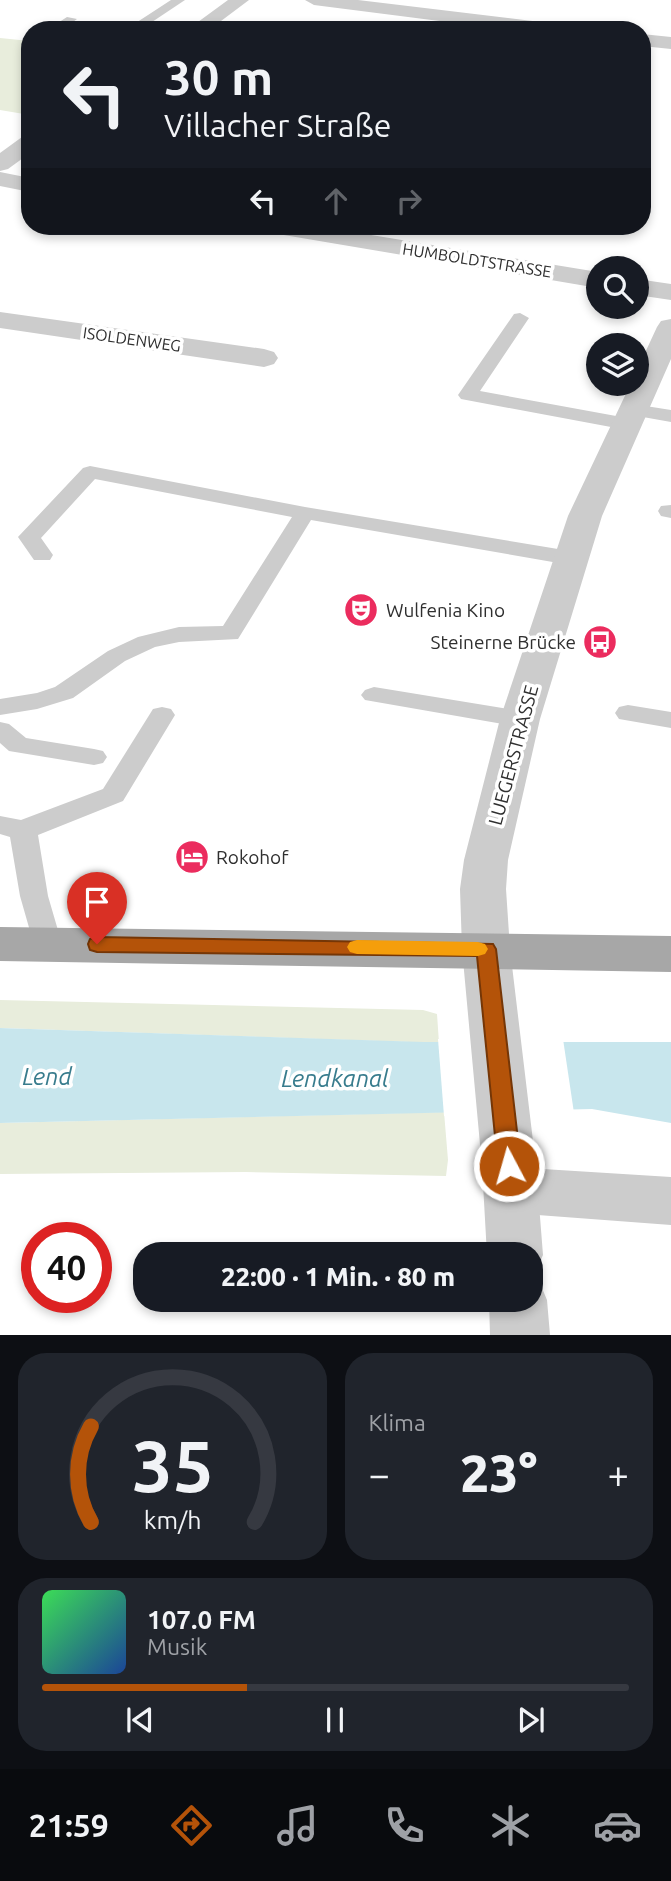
<!DOCTYPE html>
<html lang="de">
<meta charset="utf-8">
<style>
:root{--surface:#171b24;--page:#20242c;--text:#f1f3f6;--muted:#9ea1a6;--line:#363941;--accent:#b45309}
body{margin:0;font-family:Ubuntu,sans-serif;background:var(--page);color:var(--text);height:100vh;display:flex;flex-direction:column;font-size:26px;white-space:nowrap}
*{box-sizing:border-box;margin:0}
p{font-size:23px;color:var(--muted)}
.icon{flex:none;width:38px;height:38px;fill:none;stroke:currentColor;stroke-width:2;stroke-linecap:round;stroke-linejoin:round}
.map{position:relative;height:1335px;overflow:hidden}
.details{display:flex;flex-direction:column;gap:18px;padding:18px;background:#0d0f14;flex:1}
.details>*{flex:none}
.banner{position:absolute;left:21px;top:21px;width:630px;height:214px;border-radius:28px;box-shadow:0 4px 10px #0003;background:#171b24;color:var(--text);overflow:hidden}
.buttons{position:absolute;left:586px;top:256px;display:grid;gap:14px}
.buttons a{display:grid;place-items:center;width:63px;height:63px;border-radius:50%;background:var(--surface);box-shadow:0 4px 10px #0003;font-size:35px}
.speed{position:absolute;left:21px;top:1222px;display:flex;gap:14px;font-size:35px;font-weight:700;text-align:center}
.speed>*{display:grid;place-content:center;width:91px;height:91px;border-radius:50%;background:var(--surface);box-shadow:0 4px 10px #0003;line-height:1}
.speed .limit{border:10px solid #d22;background:#fff;color:#111}
.pin{position:absolute;display:grid;place-items:center;width:60px;height:60px;color:#fff;margin:-72px -30px;border-radius:50% 50% 50% 0;rotate:-45deg;box-shadow:0 0 7px #0007}
.pin .icon{rotate:45deg}
.me{position:absolute;width:77px;margin:-38px;rotate:354deg;stroke-linejoin:round;filter:drop-shadow(0 0 5px #0008)}
.turn{display:flex;align-items:center;gap:24px;height:147px;padding:0 28px;font-size:32px}
.turn .icon{width:91px;height:91px;stroke-width:2.5}
.turn b{display:block;font-size:49px;line-height:60px}
.lanes{display:flex;align-items:center;height:66px;padding:0 28px;background:#0003;justify-content:center;gap:35px;direction:ltr}
.lanes .off{opacity:.35}
.big{font-size:52px;font-weight:800;line-height:1.1}
.details .card{flex:1;display:flex;flex-direction:column;justify-content:center;gap:10px;min-width:0;padding:0 24px;border-radius:28px;background:var(--page)}
.details .dial{align-items:center;gap:0}
.dial svg{height:182px;overflow:visible;fill:none;stroke:var(--line);stroke-width:7;stroke-linecap:round;text-anchor:middle}
.dial text{fill:var(--text);stroke:none}
.song{display:flex;align-items:center;gap:21px}
.cover{width:84px;height:84px;border-radius:10px;background:linear-gradient(135deg,hsl(130 70% 55%),hsl(220 70% 35%))}
.played{height:7px;border-radius:4px;background:linear-gradient(90deg,var(--accent) 35%,var(--line) 35%)}
.keys{display:flex;justify-content:space-around;direction:ltr}
.heat{display:flex;justify-content:space-between;align-items:center;font-size:38px;direction:ltr}
.details .tiles{flex:1;display:grid;gap:18px;grid-template-columns:1fr 1fr}
.card:last-child{grid-column:span 2}
.trip{position:absolute;left:133px;top:1242px;width:410px;height:70px;border-radius:28px;background:var(--surface);box-shadow:0 4px 10px #0003;font-weight:800;line-height:70px;text-align:center}
.dock{display:flex;height:112px;justify-content:space-around;align-items:center;background:#090b0e;color:var(--muted)}
.dock .icon{width:49px;height:49px}
.dock .on{color:var(--accent)}
.dock b{font-size:32px;color:var(--text)}
.map>svg:first-child{display:block}
.green{fill:#e8eddc}
.water{fill:#c8e6ed}
.pier{fill:#fff}
.lines{fill:none;stroke-linecap:round;stroke-linejoin:round}
.service{fill:#ccc;fill-rule:evenodd}
.minor{fill:#ccc;fill-rule:evenodd}
.tertiary{fill:#ccc;fill-rule:evenodd}
.primary{fill:#a7a7a7;fill-rule:evenodd}
.route{fill:#b45309;stroke:#753606;stroke-width:2}
.slow{fill:#f59e0b}
.labels{text-anchor:middle;dominant-baseline:central;stroke-width:7;stroke-linejoin:round;paint-order:stroke}
.far-street-label{font-size:16px;fill:#2f2f2f;stroke:#fff}
.poi-label{font-size:19px;fill:#2f2f2f;stroke:#fff;text-anchor:start}
.street-label{font-size:19px;fill:#2f2f2f;stroke:#fff}
.near-water-label{font-size:24px;font-style:italic;fill:#387c8d;stroke:#fff}
</style>
<div class="map">
<svg width="671" height="1335" viewBox="0 0 671 1335">
<rect width="100%" height="100%" fill="#fff"/>
<path class="green" d="M0,38L30,41V115L0,110Z
M0,1000L423,1010L437,1014L439,1043L0,1028Z
M444,1112L448,1160L446,1176L246,1172L0,1174V1123Z"/>
<path class="water" d="M0,1028L424,1042H671V1123L592,1109L0,1123Z"/>
<path class="pier" d="M438,1039H563L574,1113L444,1116Z"/>
<g class="lines">
<path class="service" d="M171,0H185L140,30H125Z
M67,17L77,19L62,30H47Z
M520,313L529,318L480,391L627,418L637,424L634,428L627,430L461,399L458,395L514,314Z
M633,404L671,410V422L626,414L623,410Z
M90,466L305,507L570,551L578,553L581,558L578,563L570,565L311,520L238,639L179,642L155,647L125,661L73,698L37,709L0,715V699L37,693L55,687L108,651L138,637L179,627L223,626L292,517L95,479L41,538L53,555L50,560H34L18,537L83,468Z
M671,505V518L661,516L658,511L661,506Z
M374,687L520,711L529,713L533,719L529,725L520,727L365,700L361,695L365,690Z
M628,705L671,712V728L619,719L615,713L619,707Z
M162,707L171,709L175,715L123,801L38,835L48,896L62,944L58,952L47,955L36,952L20,896L10,837L0,834V816L21,820L103,789L153,709Z
M0,722L9,724L26,738L94,749L103,751L107,757L103,763L94,765L9,751L0,743Z"/>
<path class="minor" d="M228,0H249L209,30H187Z
M305,0H358L557,24L566,30H510L314,5Z
M642,34L671,37V49L642,46Z
M30,135V153L8,169L0,171V153L22,137Z
M0,172L30,178V192L0,186Z
M260,226H316L598,272V288L272,233L263,231Z
M637,279L671,284V300L637,295Z
M0,312L264,349L274,352L278,358L274,364L264,367L0,328Z
M511,1167L671,1177V1225L511,1213L492,1207L484,1190L492,1173Z"/>
<path class="tertiary" d="M671,319V359L602,516L540,719L508,860L506,889L510,949L536,1166L543,1255L535,1273L530,1275V1255H487L482,1166L462,949L460,889L464,860L500,719L568,516L631,383H637V370L657,327L661,321Z
M530,1278L539,1281L547,1300L550,1335H490L489,1300H530Z"/>
<path class="primary" d="M0,927L671,936V972L0,961Z"/>
</g>
<path class="route" d="M97,937L493,944L496,949L521,1166L517,1173L509,1176L502,1173L498,1166L477,956L97,952L90,950L88,944L90,939Z"/>
<path class="slow" d="M357,940L478,942L485,944L488,949L485,954L478,956L357,954L350,952L347,947L350,942Z"/>
<defs>
<g id="theatre-disc" transform="scale(1.75)"><circle r="9.5" fill="#eb2c5e" stroke="#fff"/><path d="M-5-5.5Q0-4 5-5.5V0Q5 5 0 6Q-5 5-5 0ZM-3.3-2.5H-1v1.5H-3.3ZM1-2.5H3.3v1.5H1ZM-2.8 1Q0 5.5 2.8 1Z" fill="#fff"/></g>
<g id="bus-disc" transform="scale(1.75)"><circle r="9.5" fill="#eb2c5e" stroke="#fff"/><path d="M-5-6H5V4H4V6H2V4H-2V6H-4V4H-5ZM-3.5-4V0h7V-4ZM-3.5 1.2v1.5H-2V1.2ZM2 1.2v1.5H3.5V1.2Z" fill="#fff"/></g>
<g id="hotel-disc" transform="scale(1.75)"><circle r="9.5" fill="#eb2c5e" stroke="#fff"/><path d="M-6-4.5h1.5V1H6V5H4.5V3h-9V5H-6ZM-4 0a1.8 1.8 0 1 1 3.6 0ZM.5 0V-2.5h3Q6-2.5 6 0Z" fill="#fff"/></g>
</defs>
<g fill-rule="evenodd">
<use href="#theatre-disc" x="361" y="610"/>
<use href="#bus-disc" x="600" y="642"/>
<use href="#hotel-disc" x="192" y="857"/>
</g>
<g class="labels">
<g class="far-street-label">
<text transform="translate(477 260) rotate(9)">HUMBOLDTSTRASSE</text>
<text transform="translate(132 339) rotate(8)">ISOLDENWEG</text>
</g>
<g class="poi-label">
<text x="386" y="610">Wulfenia Kino</text>
<text x="576" y="642" text-anchor="end">Steinerne Brücke</text>
<text x="216" y="857">Rokohof</text>
</g>
<g class="street-label">
<text transform="translate(513 755) rotate(-75)">LUEGERSTRASSE</text>
</g>
<g class="near-water-label">
<text x="47" y="1076">Lend</text>
<text x="335" y="1078">Lendkanal</text>
</g>
</g>
</svg>
<div class="buttons">
<a><svg class="icon" aria-label="search" viewBox="0 0 24 24"><circle cx="10" cy="10" r="6"/><path d="M15 15l6 6"/></svg></a>
<a><svg class="icon" aria-label="layers" viewBox="0 0 24 24"><path d="M12 4l9 5-9 5-9-5zM3 14l9 5 9-5"/></svg></a>
</div>
<div class="speed"><div class="limit">40</div></div>
<div class="pin" style="left:97px;top:944px;background:#d93025"><svg class="icon" aria-label="arrive" viewBox="0 0 24 24"><path d="M6 21V4h12l-3 4 3 4H6"/></svg></div>
<svg class="me" style="left:509px;top:1166px" viewBox="-20 -20 40 40"><circle r="17" fill="#b45309" stroke="#fff" stroke-width="3"/><path d="M0-11L8 9 0 5-8 9z" fill="#fff"/></svg>
<div class="trip">22:00 · 1 Min. · 80 m</div>
<div class="banner">
<div class="turn"><svg class="icon" aria-label="left" viewBox="0 0 24 24"><path d="M17 20v-9H6M10 6l-5 5 5 5"/></svg><div><b>30 m</b>Villacher Straße</div></div>
<div class="lanes"><svg class="icon" aria-label="left" viewBox="0 0 24 24"><path d="M17 20v-9H6M10 6l-5 5 5 5"/></svg><svg class="icon off" aria-label="ahead" viewBox="0 0 24 24"><path d="M12 20V5M6 11l6-6 6 6"/></svg><svg class="icon off" aria-label="right" viewBox="0 0 24 24"><path d="M7 20v-9h11M14 6l5 5-5 5"/></svg></div>
</div>
</div>
<section class="details">
<div class="tiles">
<div class="card dial"><svg viewBox="0 0 100 80">
<path d="M14 69A42 42 0 1 1 86 69"/>
<path d="M14 69A42 42 0 0 1 14 27" stroke="#b45309"/>
<text x="50" y="56" font-size="32" font-weight="700">35</text>
<text x="50" y="72" font-size="11">km/h</text>
</svg></div>
<div class="card"><p>Klima</p>
<div class="heat"><a>−</a><b class="big">23°</b><a>+</a></div>
</div>
<div class="card">
<div class="song"><i class="cover"></i><div><b>107.0 FM</b><p>Musik</p></div></div>
<div class="played"></div>
<div class="keys"><svg class="icon" aria-label="previous" viewBox="0 0 24 24"><path d="M18 5L8 12l10 7zM5 5v14"/></svg><svg class="icon" aria-label="pause" viewBox="0 0 24 24"><path d="M8 5v14M16 5v14"/></svg><svg class="icon" aria-label="next" viewBox="0 0 24 24"><path d="M6 5l10 7-10 7zM19 5v14"/></svg></div>
</div>
</div>
</section>
<nav class="dock">
<b>21:59</b>
<svg class="icon on" aria-label="directions" viewBox="0 0 24 24"><path d="M12 3l9 9-9 9-9-9zM9 14v-3h6M13 9l2 2-2 2"/></svg>
<svg class="icon" aria-label="music" viewBox="0 0 24 24"><path d="M9 18V5l10-2v13"/><circle cx="6" cy="18" r="3"/><circle cx="16" cy="16" r="3"/></svg>
<svg class="icon" aria-label="phone" viewBox="0 0 24 24"><path d="M5 4h4l2 5-3 2q2 4 5 5l2-3 5 2v4C11 20 4 13 5 4z"/></svg>
<svg class="icon" aria-label="climate" viewBox="0 0 24 24"><path d="M12 3v18M4 7l16 10M4 17L20 7"/></svg>
<svg class="icon" aria-label="car" viewBox="0 0 24 24"><path d="M5 17H2v-5l4-1 3-4h7l3 4 3 1v5h-3M9 17h6M6 11h13"/><circle cx="7" cy="17" r="2"/><circle cx="17" cy="17" r="2"/></svg>
</nav>
